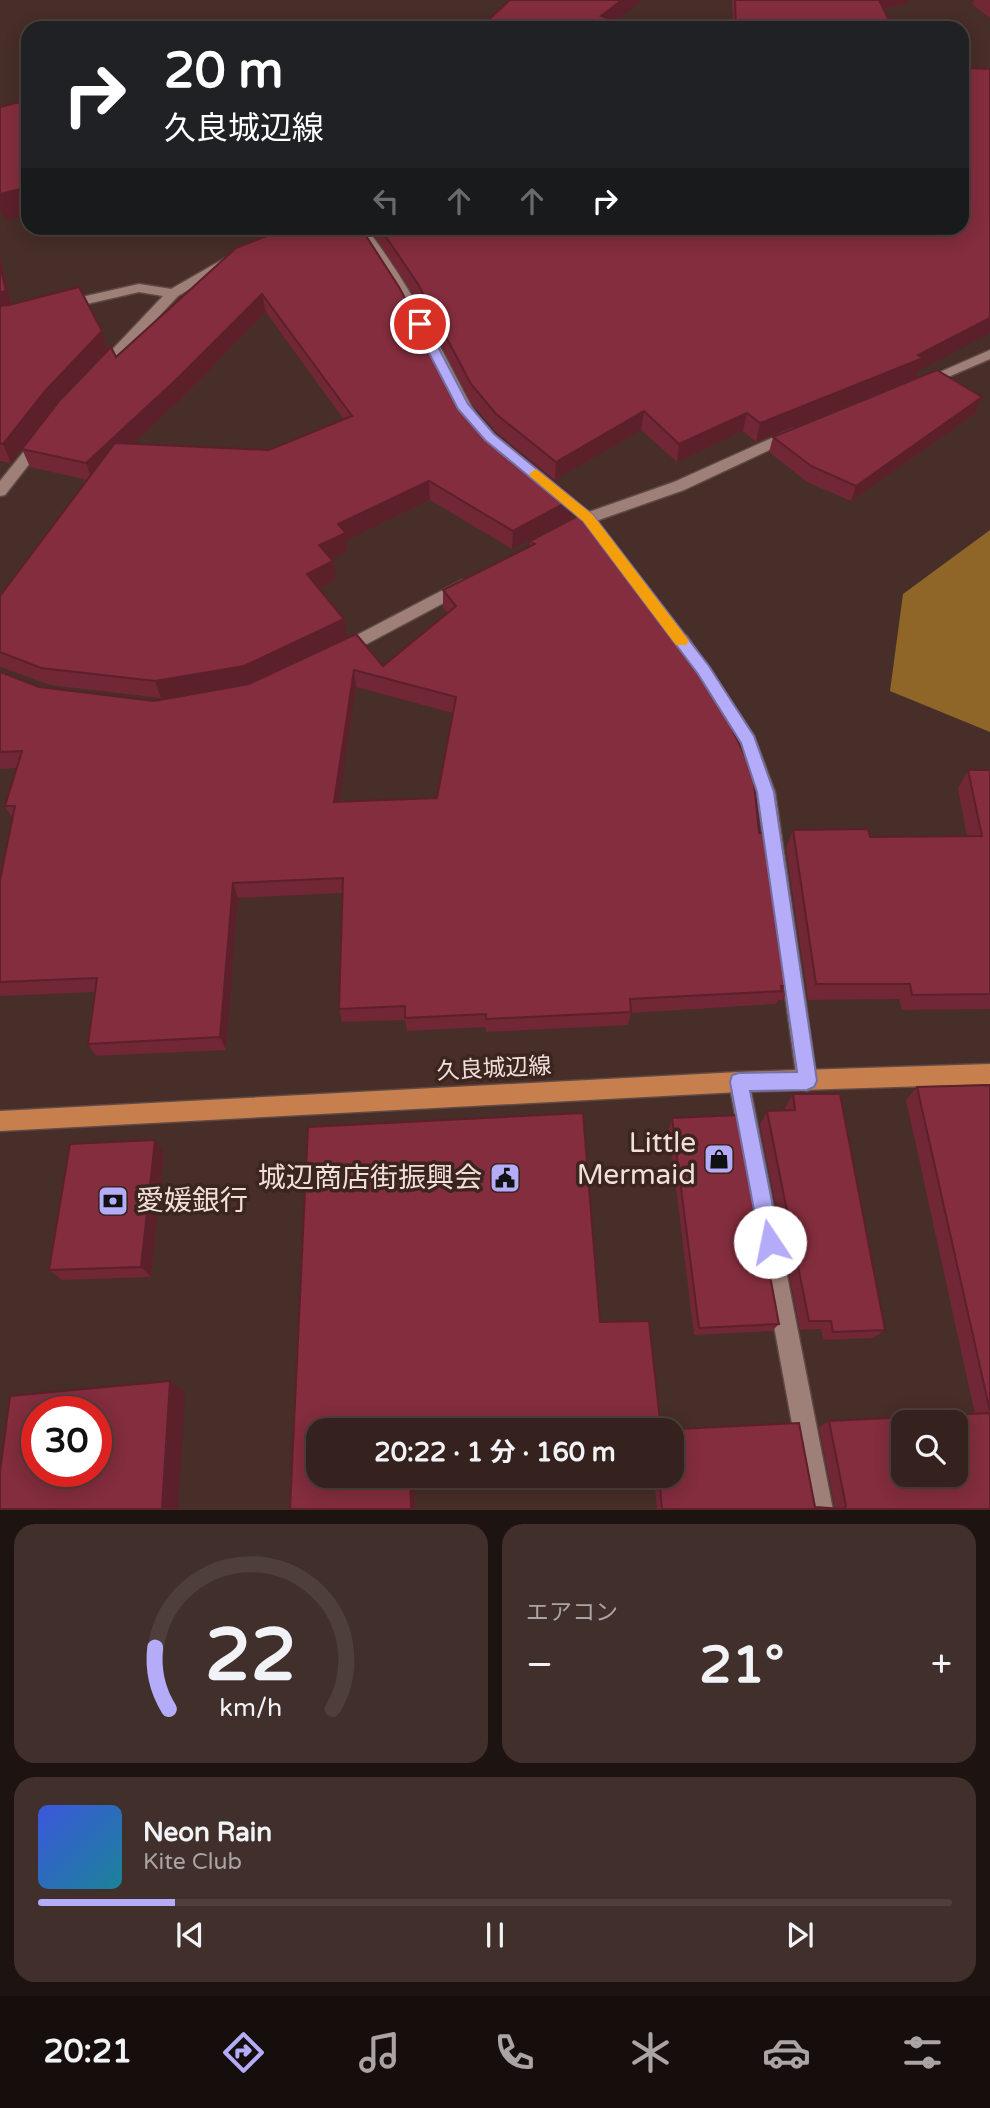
<!DOCTYPE html>
<html lang="ja">
<meta charset="utf-8">
<style>
:root{--surface:#35221e;--page:#402f2b;--text:#f1f3f6;--muted:#aaa4a4;--line:#4f3f3c;--accent:#b4acf9}
body{margin:0;font-family:"Varela Round","Noto Sans JP",sans-serif;background:var(--page);color:var(--text);height:100vh;display:flex;flex-direction:column;font-size:26px;white-space:nowrap}
*{box-sizing:border-box;margin:0}
p{font-size:23px;color:var(--muted)}
.icon{flex:none;width:38px;height:38px;fill:none;stroke:currentColor;stroke-width:2;stroke-linecap:round;stroke-linejoin:round}
.map{position:relative;height:1510px;overflow:hidden}
.panel{display:flex;flex-direction:column;gap:14px;padding:14px;background:#1d1310;flex:1}
.panel>*{flex:none}
.guide{position:absolute;left:21px;top:21px;width:948px;height:214px;border-radius:21px;box-shadow:0 4px 18px #0003,0 0 0 2px var(--line);background:#202124;color:#fff;overflow:hidden}
.tools{position:absolute;left:891px;top:1410px;display:grid;gap:14px}
.tools a{display:grid;place-items:center;width:77px;height:77px;border-radius:14px;background:var(--surface);box-shadow:0 4px 18px #0003,0 0 0 2px var(--line);font-size:35px}
.speed{position:absolute;left:21px;top:1396px;display:flex;gap:14px;font-size:35px;font-weight:700;text-align:center}
.speed>*{display:grid;place-content:center;width:91px;height:91px;border-radius:50%;background:var(--surface);box-shadow:0 4px 18px #0003,0 0 0 2px var(--line);line-height:1}
.speed .limit{border:10px solid #d22;background:#fff;color:#111}
.pin{position:absolute;display:grid;place-items:center;width:60px;height:60px;color:#fff;margin:-30px;border:4px solid #fff;border-radius:50%;box-shadow:0 2px 7px #0007}
.me{position:absolute;width:77px;margin:-38px;rotate:349deg;stroke-linejoin:round;filter:drop-shadow(0 0 5px #0008)}
.turn{display:flex;align-items:center;gap:24px;height:147px;padding:0 28px;font-size:32px}
.turn .icon{width:91px;height:91px;stroke-width:2.5}
.turn b{display:block;font-size:49px;line-height:60px}
.lanes{display:flex;align-items:center;height:66px;padding:0 28px;background:#0003;justify-content:center;gap:35px;direction:ltr}
.lanes .off{opacity:.35}
.big{font-size:52px;font-weight:700;line-height:1.1}
.panel .tile{flex:1;display:flex;flex-direction:column;justify-content:center;gap:10px;min-width:0;padding:0 24px;border-radius:21px;background:var(--page)}
.panel .dial{align-items:center;gap:0}
.dial svg{height:182px;overflow:visible;fill:none;stroke:var(--line);stroke-width:7;stroke-linecap:round;text-anchor:middle}
.dial text{fill:var(--text);stroke:none}
.song{display:flex;align-items:center;gap:21px}
.cover{width:84px;height:84px;border-radius:10px;background:linear-gradient(135deg,hsl(230 70% 55%),hsl(190 70% 35%))}
.played{height:7px;border-radius:4px;background:linear-gradient(90deg,var(--accent) 15%,var(--line) 15%)}
.keys{display:flex;justify-content:space-around;direction:ltr}
.heat{display:flex;justify-content:space-between;align-items:center;font-size:38px;direction:ltr}
.panel .tiles{flex:1;display:grid;gap:14px;grid-template-columns:1fr 1fr}
.tile:last-child{grid-column:span 2}
.trip{position:absolute;left:306px;top:1418px;width:378px;height:70px;border-radius:21px;background:var(--surface);box-shadow:0 4px 18px #0003,0 0 0 2px var(--line);font-weight:700;line-height:70px;text-align:center}
.dock{display:flex;height:112px;justify-content:space-around;align-items:center;background:#150e0c;color:var(--muted)}
.dock .icon{width:49px;height:49px}
.dock .on{color:var(--accent)}
.dock b{font-size:32px;color:var(--text)}
.map>svg:first-child{display:block}
.forest{fill:#8f6627}
.lines{fill:none;stroke-linecap:round;stroke-linejoin:round}
.minor-casing{stroke:#604a46;stroke-width:3}
.major-casing{stroke:#604a46;stroke-width:3}
.minor{fill:#9e8079;fill-rule:evenodd}
.major{fill:#c77f4e;fill-rule:evenodd}
.wall{fill:#712735;fill-rule:evenodd}
.shaded-wall{fill:#5c202b}
.building{fill:#832d3e;stroke:#5c202b;stroke-width:2;fill-rule:evenodd}
.route{fill:#b4acf9;stroke:#7570a2;stroke-width:2}
.slow{fill:#f59e0b}
.labels{text-anchor:middle;dominant-baseline:central;stroke-width:7;stroke-linejoin:round;paint-order:stroke}
.street-label{font-size:23px;fill:#f0dfdb;stroke:#3c241f}
.near-poi-label{font-size:28px;fill:#f0dfdb;stroke:#3c241f;text-anchor:end}
</style>
<div class="map">
<svg width="990" height="1510" viewBox="0 0 990 1510">
<rect width="100%" height="100%" fill="#472e28"/>
<path class="forest" d="M990,530V732L890,691L903,594Z"/>
<g class="lines">
<g class="minor-casing">
<path id="minor" d="M354,228H366C410,284 441,349 474,411L472,414H462L403,304Z
M227,257L233,261L231,264L178,296L103,376H93V370L163,296L139,292L65,309L58,305L60,302L139,284L171,289Z
M990,350V359L927,386H917L915,383Z
M792,429L797,431L799,434L797,437L684,490L593,522L570,533L562,528L583,514L674,482Z
M39,437L46,442L44,445L5,495L0,496V481L34,439Z
M462,580L468,582L470,586L468,590L348,654H336L334,650L336,646Z
M681,634L687,636L754,736L775,792L817,1081L814,1088L807,1091L800,1088L797,1081L757,792L740,743L673,640Z
M739,1072L746,1075L749,1082L833,1510H808L729,1082L732,1075Z"/>
</g>
<g class="major-casing">
<path id="major" d="M990,1064V1084L739,1092L0,1131V1111L739,1072Z"/>
</g>
<use href="#minor" class="minor"/>
<use href="#major" class="major"/>
</g>
<path class="wall" d="M732,0H908L907,4L883,9L893,28H733Z
M974,0H990V18L972,4Z
M369,228H962L916,377L756,442L743,431L677,462L641,430L555,480L496,432L471,403L419,303Z
M236,248L455,392L482,423L572,517L512,549L430,500L347,540L348,551L331,559L333,561L336,579L319,588L344,619L347,637L248,683L161,698L50,685L1,667H0V596L87,480L30,467L22,449L54,408L11,463L0,461V257L12,304L102,331L108,350L116,357ZM266,312L344,420L269,450L133,444L184,396Z
M982,397L976,413L851,501L807,482L769,452L773,437Z
M587,511L759,833L789,986L783,1000H778L776,1004L631,1013L628,1025L486,1032V1027L407,1031L405,1020L342,1022L339,1009L342,893L238,898L226,1050L96,1056L88,1044L95,992L0,996V880L13,819L5,806L16,768L0,769V672L39,687L154,701L383,666L448,613L443,608V590L530,546V541ZM356,687L453,713L437,798L339,802Z
M968,770H990V1009L902,1010L899,999L808,1000L786,848L793,830L870,837H967L958,788Z
M990,1085V1509H657L654,1475H672L815,1507L835,1509L819,1427L829,1421L975,1414L906,1100L917,1087Z
M793,1094L885,1330L873,1338L823,1340L821,1329L800,1330L760,1125L767,1111H785V1108Z
M583,1113L600,1322L649,1321L660,1421L652,1430H318V1475H413L415,1509H290L308,1127Z
M672,1118L779,1324L772,1331L694,1335L669,1129Z
M164,1153L151,1277L62,1280L49,1270Z"/>
<path class="shaded-wall" d="M622,0H642L608,28L601,16Z
M874,0H908L907,4L872,11Z
M28,187V215L5,221L0,207V194Z
M0,257L13,310L0,314Z
M262,294L266,312L184,396L93,482L86,463Z
M990,318V333L918,371L916,377L756,442L760,423L918,355Z
M102,331L108,351L53,409L11,463L3,444L46,390Z
M982,397L976,413L851,501L856,486Z
M644,411L641,430L555,480L556,462Z
M747,413L743,431L677,462L679,444Z
M429,481L430,500L347,540L348,551L322,563L319,545L338,524Z
M574,498L572,517L512,549L513,531Z
M333,561L336,579L311,592L307,574Z
M344,619L347,637L248,683L161,698L155,681Z
M354,670L356,687L337,818L334,802Z
M233,883L238,898L226,1050L220,1037Z
M155,1140L164,1153L151,1277L141,1267Z
M170,1381L185,1392L178,1509H162Z
M410,1475H413L415,1509H411Z"/>
<path class="building" d="M510,0H622L601,16L628,26L625,28H480Z
M735,0H879L893,28H736Z
M962,68L990,69V318L918,355L923,358L760,423L747,413L679,444L644,411L556,462L496,414L471,384L418,284L380,228H962Z
M28,100V187L0,194V107Z
M287,228H361L399,287L455,392L482,423L574,498L513,531L429,481L338,524L346,533L319,545L333,561L307,574L344,619L244,666L155,681L41,668L0,652V596L115,443L269,450L352,416L262,294L179,377L86,463L22,449L60,400L111,347L116,357L236,248Z
M0,265L6,291L0,292Z
M79,287L102,331L46,390L3,444L0,443V306L9,305Z
M937,370L982,397L856,486L811,466L773,437Z
M587,511L662,610L705,674L753,772L759,833H768L789,986H781L782,991L630,999L631,1012L486,1019V1014L405,1018V1006L339,1009L343,878L233,883L220,1037L88,1044L97,978L0,982V880L15,806H5L22,751L0,752V672L39,687L154,701L249,684L356,634L383,666L456,606L443,590L535,544L530,541ZM354,670L456,697L437,798L334,802Z
M968,770H990V994L912,995L910,984H816L793,830L868,829L870,837L982,836Z
M990,1085V1411L917,1087Z
M793,1094H840L885,1330L833,1332L831,1321H809L767,1111L795,1110Z
M583,1113L600,1322L649,1321L660,1421L440,1430H425L424,1426L408,1428V1430H318V1475H410L411,1509H290L308,1127Z
M740,1115L779,1324L699,1328L672,1118Z
M155,1140L141,1267L49,1270L70,1144Z
M170,1381L162,1509H0V1472L10,1396ZM37,1412H96V1472H37Z
M990,1413V1509H662L659,1475H672V1430H659L799,1423L815,1507L843,1509L846,1506L829,1421ZM903,1423H956V1475H903Z"/>
<path class="route" d="M420,321L426,324L468,404L494,434L593,515L709,666L754,736L774,792L817,1081L814,1087L807,1090L750,1091L780,1242L777,1249L770,1252L762,1249L760,1242L730,1082L732,1075L739,1073L797,1072L757,792L741,743L698,674L583,521L485,440L458,409L414,324Z"/>
<path class="slow" d="M536,469L593,515L686,637L689,641L686,645H676L583,521L531,477L529,474Z"/>
<defs>
<g id="shop-square" transform="scale(1.575)"><rect x="-9" y="-9" width="18" height="18" rx="4" fill="#b4acf9" stroke="#3c241f"/><path d="M-5-2.5h2.3a2.7 3.5 0 0 1 5.4 0H5L5.5 6h-11ZM-1.5-2.5h3a1.5 2.3 0 0 0-3 0Z" fill="#111"/></g>
<g id="civic-square" transform="scale(1.575)"><rect x="-9" y="-9" width="18" height="18" rx="4" fill="#b4acf9" stroke="#3c241f"/><path d="M-.6-6.5H3V-4.5H.6V-3L4-1V1h2V6H-6V1h2V-1L-.6-3ZM-1.2 2.5V6h2.4V2.5Z" fill="#111"/></g>
<g id="bank-square" transform="scale(1.575)"><rect x="-9" y="-9" width="18" height="18" rx="4" fill="#b4acf9" stroke="#3c241f"/><path d="M-6-4H6V4H-6ZM0-2.3a2.3 2.3 0 1 0 0 4.6a2.3 2.3 0 1 0 0-4.6Z" fill="#111"/></g>
</defs>
<g fill-rule="evenodd">
<use href="#shop-square" x="719" y="1159"/>
<use href="#civic-square" x="505" y="1178"/>
<use href="#bank-square" x="113" y="1201"/>
</g>
<g class="labels">
<g class="street-label">
<text transform="translate(494 1069) rotate(-3)">久良城辺線</text>
</g>
<g class="near-poi-label">
<text x="696" y="1143">Little<tspan x="696" dy="32">Mermaid</tspan></text>
<text x="482" y="1178">城辺商店街振興会</text>
<text x="136" y="1201" text-anchor="start">愛媛銀行</text>
</g>
</g>
</svg>
<div class="tools">
<a><svg class="icon" aria-label="search" viewBox="0 0 24 24"><circle cx="10" cy="10" r="6"/><path d="M15 15l6 6"/></svg></a>
</div>
<div class="speed"><div class="limit">30</div></div>
<div class="pin" style="left:420px;top:324px;background:#d93025"><svg class="icon" aria-label="arrive" viewBox="0 0 24 24"><path d="M6 21V4h12l-3 4 3 4H6"/></svg></div>
<svg class="me" style="left:770px;top:1242px" viewBox="-20 -20 40 40"><circle r="19" fill="#fff"/><path d="M0-13L10 11 0 6-10 11z" fill="#b4acf9"/></svg>
<div class="trip">20:22 · 1 分 · 160 m</div>
<div class="guide">
<div class="turn"><svg class="icon" aria-label="right" viewBox="0 0 24 24"><path d="M7 20v-9h11M14 6l5 5-5 5"/></svg><div><b>20 m</b>久良城辺線</div></div>
<div class="lanes"><svg class="icon off" aria-label="left" viewBox="0 0 24 24"><path d="M17 20v-9H6M10 6l-5 5 5 5"/></svg><svg class="icon off" aria-label="ahead" viewBox="0 0 24 24"><path d="M12 20V5M6 11l6-6 6 6"/></svg><svg class="icon off" aria-label="ahead" viewBox="0 0 24 24"><path d="M12 20V5M6 11l6-6 6 6"/></svg><svg class="icon" aria-label="right" viewBox="0 0 24 24"><path d="M7 20v-9h11M14 6l5 5-5 5"/></svg></div>
</div>
</div>
<section class="panel">
<div class="tiles">
<div class="tile dial"><svg viewBox="0 0 100 80">
<path d="M14 69A42 42 0 1 1 86 69"/>
<path d="M14 69A42 42 0 0 1 8 42" stroke="#b4acf9"/>
<text x="50" y="56" font-size="32" font-weight="700">22</text>
<text x="50" y="72" font-size="11">km/h</text>
</svg></div>
<div class="tile"><p>エアコン</p>
<div class="heat"><a>−</a><b class="big">21°</b><a>+</a></div>
</div>
<div class="tile">
<div class="song"><i class="cover"></i><div><b>Neon Rain</b><p>Kite Club</p></div></div>
<div class="played"></div>
<div class="keys"><svg class="icon" aria-label="previous" viewBox="0 0 24 24"><path d="M18 5L8 12l10 7zM5 5v14"/></svg><svg class="icon" aria-label="pause" viewBox="0 0 24 24"><path d="M8 5v14M16 5v14"/></svg><svg class="icon" aria-label="next" viewBox="0 0 24 24"><path d="M6 5l10 7-10 7zM19 5v14"/></svg></div>
</div>
</div>
</section>
<nav class="dock">
<b>20:21</b>
<svg class="icon on" aria-label="directions" viewBox="0 0 24 24"><path d="M12 3l9 9-9 9-9-9zM9 14v-3h6M13 9l2 2-2 2"/></svg>
<svg class="icon" aria-label="music" viewBox="0 0 24 24"><path d="M9 18V5l10-2v13"/><circle cx="6" cy="18" r="3"/><circle cx="16" cy="16" r="3"/></svg>
<svg class="icon" aria-label="phone" viewBox="0 0 24 24"><path d="M5 4h4l2 5-3 2q2 4 5 5l2-3 5 2v4C11 20 4 13 5 4z"/></svg>
<svg class="icon" aria-label="climate" viewBox="0 0 24 24"><path d="M12 3v18M4 7l16 10M4 17L20 7"/></svg>
<svg class="icon" aria-label="car" viewBox="0 0 24 24"><path d="M5 17H2v-5l4-1 3-4h7l3 4 3 1v5h-3M9 17h6M6 11h13"/><circle cx="7" cy="17" r="2"/><circle cx="17" cy="17" r="2"/></svg>
<svg class="icon" aria-label="filters" viewBox="0 0 24 24"><path d="M4 7h16M4 17h16"/><circle cx="9" cy="7" r="2"/><circle cx="15" cy="17" r="2"/></svg>
</nav>
